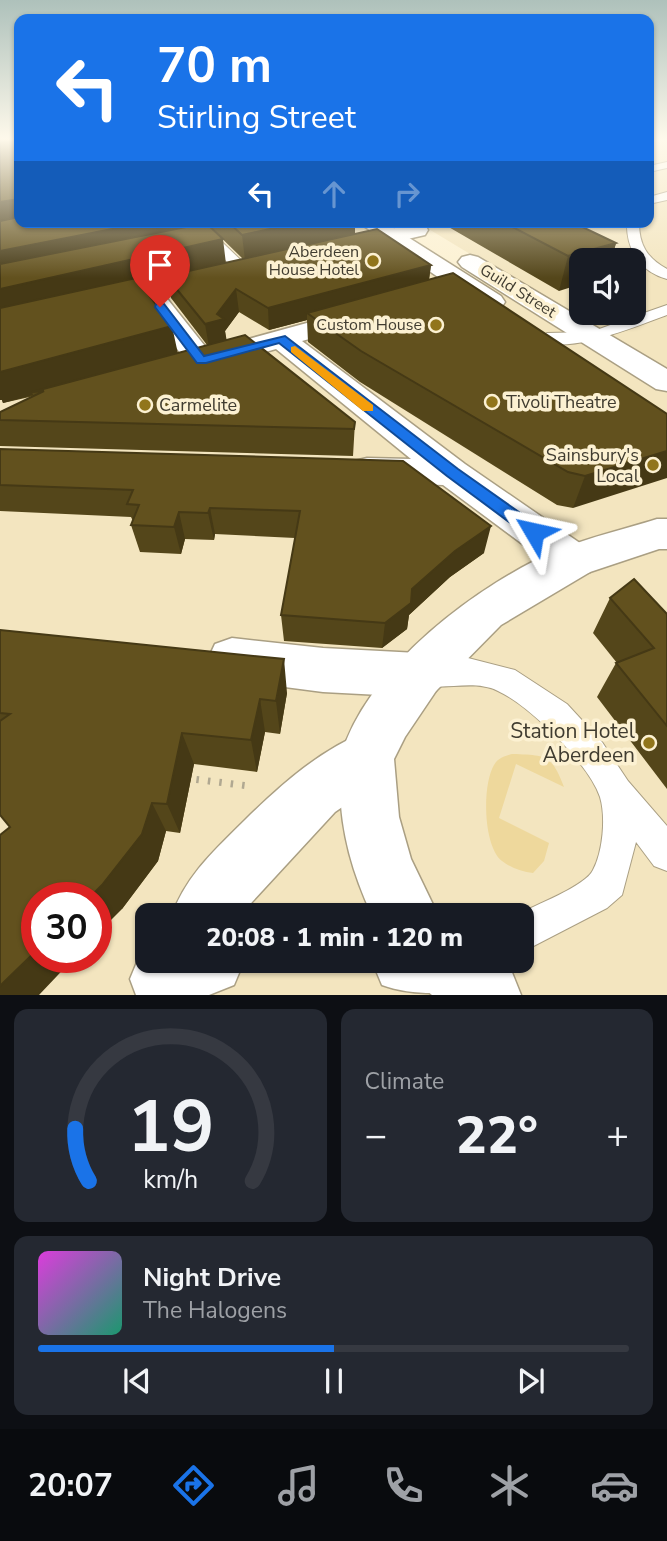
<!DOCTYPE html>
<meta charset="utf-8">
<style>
:root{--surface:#171b24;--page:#242831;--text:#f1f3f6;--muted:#9ea1a6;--line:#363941;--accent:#1a73e8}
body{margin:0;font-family:"Nunito Sans",sans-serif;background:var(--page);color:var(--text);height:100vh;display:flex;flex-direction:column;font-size:26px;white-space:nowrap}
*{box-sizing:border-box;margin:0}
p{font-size:23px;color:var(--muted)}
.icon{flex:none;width:38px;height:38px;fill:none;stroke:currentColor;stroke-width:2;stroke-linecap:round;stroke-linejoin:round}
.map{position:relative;height:995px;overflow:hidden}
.drawer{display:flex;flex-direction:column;gap:14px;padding:14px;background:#0d0f14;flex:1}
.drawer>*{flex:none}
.guide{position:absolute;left:14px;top:14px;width:640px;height:214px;border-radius:14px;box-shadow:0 2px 5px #0004;background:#1a73e8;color:#fff;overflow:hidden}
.tools{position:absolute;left:569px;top:248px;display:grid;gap:14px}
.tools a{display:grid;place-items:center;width:77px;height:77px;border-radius:14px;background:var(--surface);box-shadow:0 2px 5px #0004;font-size:35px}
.speed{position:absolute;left:21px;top:882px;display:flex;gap:14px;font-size:35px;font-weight:700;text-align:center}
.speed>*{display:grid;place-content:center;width:91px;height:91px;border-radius:50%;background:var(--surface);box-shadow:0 2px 5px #0004;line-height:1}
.speed .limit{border:10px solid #d22;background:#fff;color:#111}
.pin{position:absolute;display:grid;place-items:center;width:60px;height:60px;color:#fff;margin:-72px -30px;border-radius:50% 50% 50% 0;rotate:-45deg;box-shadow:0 0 7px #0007}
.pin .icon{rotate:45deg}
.me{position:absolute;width:77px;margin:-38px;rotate:306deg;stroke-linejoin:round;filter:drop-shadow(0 0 5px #0008)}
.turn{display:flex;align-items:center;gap:24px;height:147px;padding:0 28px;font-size:32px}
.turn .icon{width:91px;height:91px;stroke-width:2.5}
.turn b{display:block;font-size:49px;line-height:60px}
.lanes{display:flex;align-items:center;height:66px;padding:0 28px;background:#0003;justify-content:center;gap:35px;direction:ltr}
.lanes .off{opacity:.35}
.big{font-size:52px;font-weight:800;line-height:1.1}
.drawer .card{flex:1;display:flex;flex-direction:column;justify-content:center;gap:10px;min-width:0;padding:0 24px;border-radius:14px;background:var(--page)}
.drawer .dial{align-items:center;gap:0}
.dial svg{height:182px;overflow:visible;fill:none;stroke:var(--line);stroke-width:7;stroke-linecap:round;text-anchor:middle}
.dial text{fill:var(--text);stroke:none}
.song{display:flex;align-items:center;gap:21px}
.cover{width:84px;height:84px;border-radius:10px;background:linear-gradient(135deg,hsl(300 70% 55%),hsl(160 70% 35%))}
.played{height:7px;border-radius:4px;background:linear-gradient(90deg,var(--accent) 50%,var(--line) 50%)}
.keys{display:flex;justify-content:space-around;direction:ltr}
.heat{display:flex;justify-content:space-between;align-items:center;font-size:38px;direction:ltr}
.drawer .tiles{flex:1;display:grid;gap:14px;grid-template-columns:1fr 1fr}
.card:last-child{grid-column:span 2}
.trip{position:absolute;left:135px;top:903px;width:399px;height:70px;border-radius:14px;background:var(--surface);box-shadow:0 2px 5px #0004;font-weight:800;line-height:70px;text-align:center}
.menu{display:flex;height:112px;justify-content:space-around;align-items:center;background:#090b0e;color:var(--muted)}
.menu .icon{width:49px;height:49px}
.menu .on{color:var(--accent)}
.menu b{font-size:32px;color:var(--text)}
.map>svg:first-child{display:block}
.built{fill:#f3e5bf;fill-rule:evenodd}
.green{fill:#eed89c}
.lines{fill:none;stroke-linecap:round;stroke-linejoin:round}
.service-casing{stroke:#aa9f83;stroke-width:2}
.minor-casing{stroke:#aa9f83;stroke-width:3}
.tertiary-casing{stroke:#aa9f83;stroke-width:3}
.secondary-casing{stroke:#aa9f83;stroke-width:3}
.path{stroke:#b0a891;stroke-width:7;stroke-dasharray:2.5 9;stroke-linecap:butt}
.service{fill:#fff;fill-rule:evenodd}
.minor{fill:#fff;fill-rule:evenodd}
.tertiary{fill:#fff;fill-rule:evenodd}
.secondary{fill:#fff;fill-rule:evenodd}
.wall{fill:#54461a;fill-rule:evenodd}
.shaded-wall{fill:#453915}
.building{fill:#62511e;stroke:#453915;stroke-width:2}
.route{fill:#1a73e8;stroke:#114b97;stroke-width:2}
.slow{fill:#f59e0b}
.poi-dot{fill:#91751b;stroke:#fcf1d2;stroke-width:2.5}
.labels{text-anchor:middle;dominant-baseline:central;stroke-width:7;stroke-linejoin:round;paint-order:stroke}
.far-poi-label{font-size:16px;fill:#403c30;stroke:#fcf1d2;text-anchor:end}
.far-street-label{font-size:16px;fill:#403c30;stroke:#fcf1d2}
.poi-label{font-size:18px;fill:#403c30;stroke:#fcf1d2;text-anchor:start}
.near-poi-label{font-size:21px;fill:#403c30;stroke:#fcf1d2;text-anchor:end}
</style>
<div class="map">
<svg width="667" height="995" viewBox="0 0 667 995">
<rect width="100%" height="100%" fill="#fcf1d2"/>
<path class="built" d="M0,138L19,222H357L457,289L505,275L417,222H649V138H667V995H0ZM581,261H634V313H581ZM37,898H96V957H37ZM147,915H522V961H147Z"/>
<path class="green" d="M512,754C546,755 552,755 564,787L516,764L499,818L549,843L544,861L533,873C522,872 511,868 502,861C483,846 482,785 494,765C498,758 505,756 512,754Z"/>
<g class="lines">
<g class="service-casing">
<path id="service" d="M667,162V168L649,172V166Z
M667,192V200L649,204V197Z
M187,222H201L248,267L250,270L248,273H238Z
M569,222H581L603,261H589Z
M627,222H639C639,245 647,258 667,269V279C640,272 626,249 627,222Z
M634,289C644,292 646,304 644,313L667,305V315C642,324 559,359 539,338L547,333L591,332L627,319L628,313H634Z
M468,658L515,670L567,704L602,742L628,781L667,826V871L654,866L636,842L622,895L607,908L522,952V915H516C533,906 586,886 593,870C603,851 606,817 600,797C589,764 530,706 498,691C471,678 441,693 415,683L410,674L415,665L425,661Z"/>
</g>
<g class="minor-casing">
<path id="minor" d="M417,223L425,225L428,230L425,235L351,252L343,250L340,245L343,240Z
M221,268L230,270L233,275L230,280L165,296L208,350L358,309L368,311L372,317L368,323L302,341L465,464L590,550L596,561L590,572L575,577L560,572L443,485L367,482L354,479L349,470L354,461L367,458L411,459L276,349L201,370L190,367L143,301L0,335V319Z
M232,638L323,648L418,653L436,659L443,675L436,691L418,697L323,692L232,680L215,674L208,659L215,644Z
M367,731L386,739L394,758L386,777L335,812L240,915H172C187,874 216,849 246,819C283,783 319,751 367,731Z
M147,952V961H244L234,985L209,995H136L130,979L140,955Z
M372,961H480L482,965L472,989C443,995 410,995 382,985Z"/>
</g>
<g class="tertiary-casing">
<path id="tertiary" d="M358,222H384L501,296L505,302L501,308L492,310L483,308Z
M470,255L478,257L667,369V391L656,389L462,267L458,262L462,257Z"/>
</g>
<g class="secondary-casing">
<path id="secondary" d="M657,519H667V549H659L590,572L501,625L436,691L405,737L394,759L399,817L411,859L438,915H372C353,874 341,834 340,787C340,778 338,765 341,756C367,667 479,583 560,549C591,537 625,529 657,519Z
M410,961H498L511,970L521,995H432L420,985Z"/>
</g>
<path class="path" d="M185,778L249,786"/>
<use href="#service" class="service"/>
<use href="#minor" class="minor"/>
<use href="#tertiary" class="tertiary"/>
<use href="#secondary" class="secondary"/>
</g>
<path class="wall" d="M205,222H355V234L431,265L429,280L667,414L573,508L557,505L360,382L308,342L307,320L269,330L239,312L225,331L226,340L355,422L353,456L0,446V412L34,396L3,403L2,400H0V289L225,263L243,259ZM167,278L171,298L207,345L177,353L141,285Z
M440,222H572L616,243L611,261H581L559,291Z
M0,449L403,461L484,553L450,577L409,615L407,629L382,648L284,641L281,615L295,538L215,534L214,540L185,539L181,554L140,552L131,525L133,521L131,517L0,511Z
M610,598L667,614V789L597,697L616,663H617L593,633Z
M0,630L287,693L280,734L265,732L257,772L194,764L180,833L166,831L158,861L122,909L0,815Z"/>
<path class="shaded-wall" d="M19,199V222L0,227V202Z
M148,222H196L198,237L0,278V251Z
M302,222H355V235L245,260L242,235Z
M223,239L226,264L166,276L167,278L0,318V289Z
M616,243L611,261H581V284L559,291L568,256Z
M431,265L428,286L307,313V320L269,330L268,308Z
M236,289L239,312L225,331L227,342L209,347L205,324Z
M172,326L178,354L44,391L32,392L33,395L3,403L2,400H0V372Z
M667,451V478L573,508L585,476Z
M210,508L215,534L214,540L208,513Z
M179,512L185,539L181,554L174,527Z
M491,526L484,553L450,577L409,615L407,629L382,648L385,623L412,589L455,551Z
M284,659L287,693L280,734L276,701Z
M260,699L265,732L257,772L251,740Z
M182,733L194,764L180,833L167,804Z
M152,803L166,831L158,861L122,909L96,935V898H89Z
M37,950V957H75L39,995H0V986Z"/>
<path class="building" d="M0,138H19V199L0,202Z
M19,217V222H148L0,251V221Z
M228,222H302L242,235Z
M503,222H572L616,243L568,256Z
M206,223L223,239L0,289V264Z
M377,229L431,265L268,308L236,289L217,314L224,319L205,324L166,276Z
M453,273L667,414V451L585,476L568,472L361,351L307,313Z
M136,278L172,326L0,372V308Z
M245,335L355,422L354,429L0,420V412L44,391L32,392Z
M0,449L403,461L491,526L455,551L412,589L411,603L385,623L281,615L300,511L210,508L208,513L179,512L174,527L131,525L139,505L127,504L133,490L0,485Z
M634,579L667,614V726L616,663L654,648L610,598Z
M0,630L284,659L276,701L260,699L251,740L182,733L167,804L152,803L142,834L102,885L89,898H37V950L0,986V835L10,827L0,815V721L10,714L0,713Z"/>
<linearGradient id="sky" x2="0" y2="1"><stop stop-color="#aec1bb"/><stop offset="0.5" stop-color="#fef9eb"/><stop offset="1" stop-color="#fef9eb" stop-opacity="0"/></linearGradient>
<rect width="667" height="278" fill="url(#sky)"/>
<path class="route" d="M156,304H164L204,356L285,336L458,469L540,527L542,532L540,536H528L447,476L279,343L206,363H197L155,307Z"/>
<path class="slow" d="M295,346L373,405V411H363L291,352V347Z"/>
<g class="poi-dot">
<circle cx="373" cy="261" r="7"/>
<circle cx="436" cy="325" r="7"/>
<circle cx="492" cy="402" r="7"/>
<circle cx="145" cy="405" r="7"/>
<circle cx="653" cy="465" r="7"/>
<circle cx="649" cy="743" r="7"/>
</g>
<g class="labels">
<g class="far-poi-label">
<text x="359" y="252">Aberdeen<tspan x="359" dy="18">House Hotel</tspan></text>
<text x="422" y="325">Custom House</text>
</g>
<g class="far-street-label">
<text transform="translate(518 291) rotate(32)">Guild Street</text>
</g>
<g class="poi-label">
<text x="506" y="402">Tivoli Theatre</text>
<text x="159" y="405">Carmelite</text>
<text x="639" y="455" text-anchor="end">Sainsbury's<tspan x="639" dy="21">Local</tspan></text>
</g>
<g class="near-poi-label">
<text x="635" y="731">Station Hotel<tspan x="635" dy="24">Aberdeen</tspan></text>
</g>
</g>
</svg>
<div class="tools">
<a><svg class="icon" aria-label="sound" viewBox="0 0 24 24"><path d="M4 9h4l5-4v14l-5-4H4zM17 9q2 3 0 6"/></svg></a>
</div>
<div class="speed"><div class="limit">30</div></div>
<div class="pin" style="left:160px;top:307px;background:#d93025"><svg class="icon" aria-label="arrive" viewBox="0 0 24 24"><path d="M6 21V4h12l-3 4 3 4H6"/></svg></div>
<svg class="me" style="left:534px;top:532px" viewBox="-20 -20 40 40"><path d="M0-17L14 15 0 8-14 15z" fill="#1a73e8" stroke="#fff" stroke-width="4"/></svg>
<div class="trip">20:08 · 1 min · 120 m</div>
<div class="guide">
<div class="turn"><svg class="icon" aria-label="left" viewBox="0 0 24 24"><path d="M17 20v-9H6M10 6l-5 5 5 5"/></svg><div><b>70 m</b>Stirling Street</div></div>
<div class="lanes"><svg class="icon" aria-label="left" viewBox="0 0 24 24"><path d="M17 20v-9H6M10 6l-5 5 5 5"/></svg><svg class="icon off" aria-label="ahead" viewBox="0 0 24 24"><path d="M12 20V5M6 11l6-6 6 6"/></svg><svg class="icon off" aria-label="right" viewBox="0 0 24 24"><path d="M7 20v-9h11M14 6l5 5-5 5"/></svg></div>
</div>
</div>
<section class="drawer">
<div class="tiles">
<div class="card dial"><svg viewBox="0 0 100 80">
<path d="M14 69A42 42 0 1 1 86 69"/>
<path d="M14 69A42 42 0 0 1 8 46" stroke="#1a73e8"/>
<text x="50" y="56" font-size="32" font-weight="700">19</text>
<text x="50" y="72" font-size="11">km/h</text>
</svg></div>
<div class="card"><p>Climate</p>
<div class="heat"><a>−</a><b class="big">22°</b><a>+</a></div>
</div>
<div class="card">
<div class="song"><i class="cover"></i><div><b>Night Drive</b><p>The Halogens</p></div></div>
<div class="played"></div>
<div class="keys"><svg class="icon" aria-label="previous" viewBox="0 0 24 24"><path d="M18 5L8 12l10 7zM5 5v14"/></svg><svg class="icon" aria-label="pause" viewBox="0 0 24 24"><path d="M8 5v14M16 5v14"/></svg><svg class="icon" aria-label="next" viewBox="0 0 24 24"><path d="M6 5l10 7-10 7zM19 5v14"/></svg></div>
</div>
</div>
</section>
<nav class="menu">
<b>20:07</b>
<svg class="icon on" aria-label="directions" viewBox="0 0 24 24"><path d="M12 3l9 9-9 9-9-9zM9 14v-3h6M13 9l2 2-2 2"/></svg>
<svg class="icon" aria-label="music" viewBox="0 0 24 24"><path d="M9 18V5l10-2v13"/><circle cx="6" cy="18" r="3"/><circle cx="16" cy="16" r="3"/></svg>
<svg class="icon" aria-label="phone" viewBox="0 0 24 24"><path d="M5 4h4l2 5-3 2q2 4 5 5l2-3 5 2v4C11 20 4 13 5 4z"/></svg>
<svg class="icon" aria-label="climate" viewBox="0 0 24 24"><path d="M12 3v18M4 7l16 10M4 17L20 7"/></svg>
<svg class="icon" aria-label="car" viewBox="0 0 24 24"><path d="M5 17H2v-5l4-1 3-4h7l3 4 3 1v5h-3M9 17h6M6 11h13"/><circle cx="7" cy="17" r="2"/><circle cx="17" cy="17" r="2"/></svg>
</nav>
